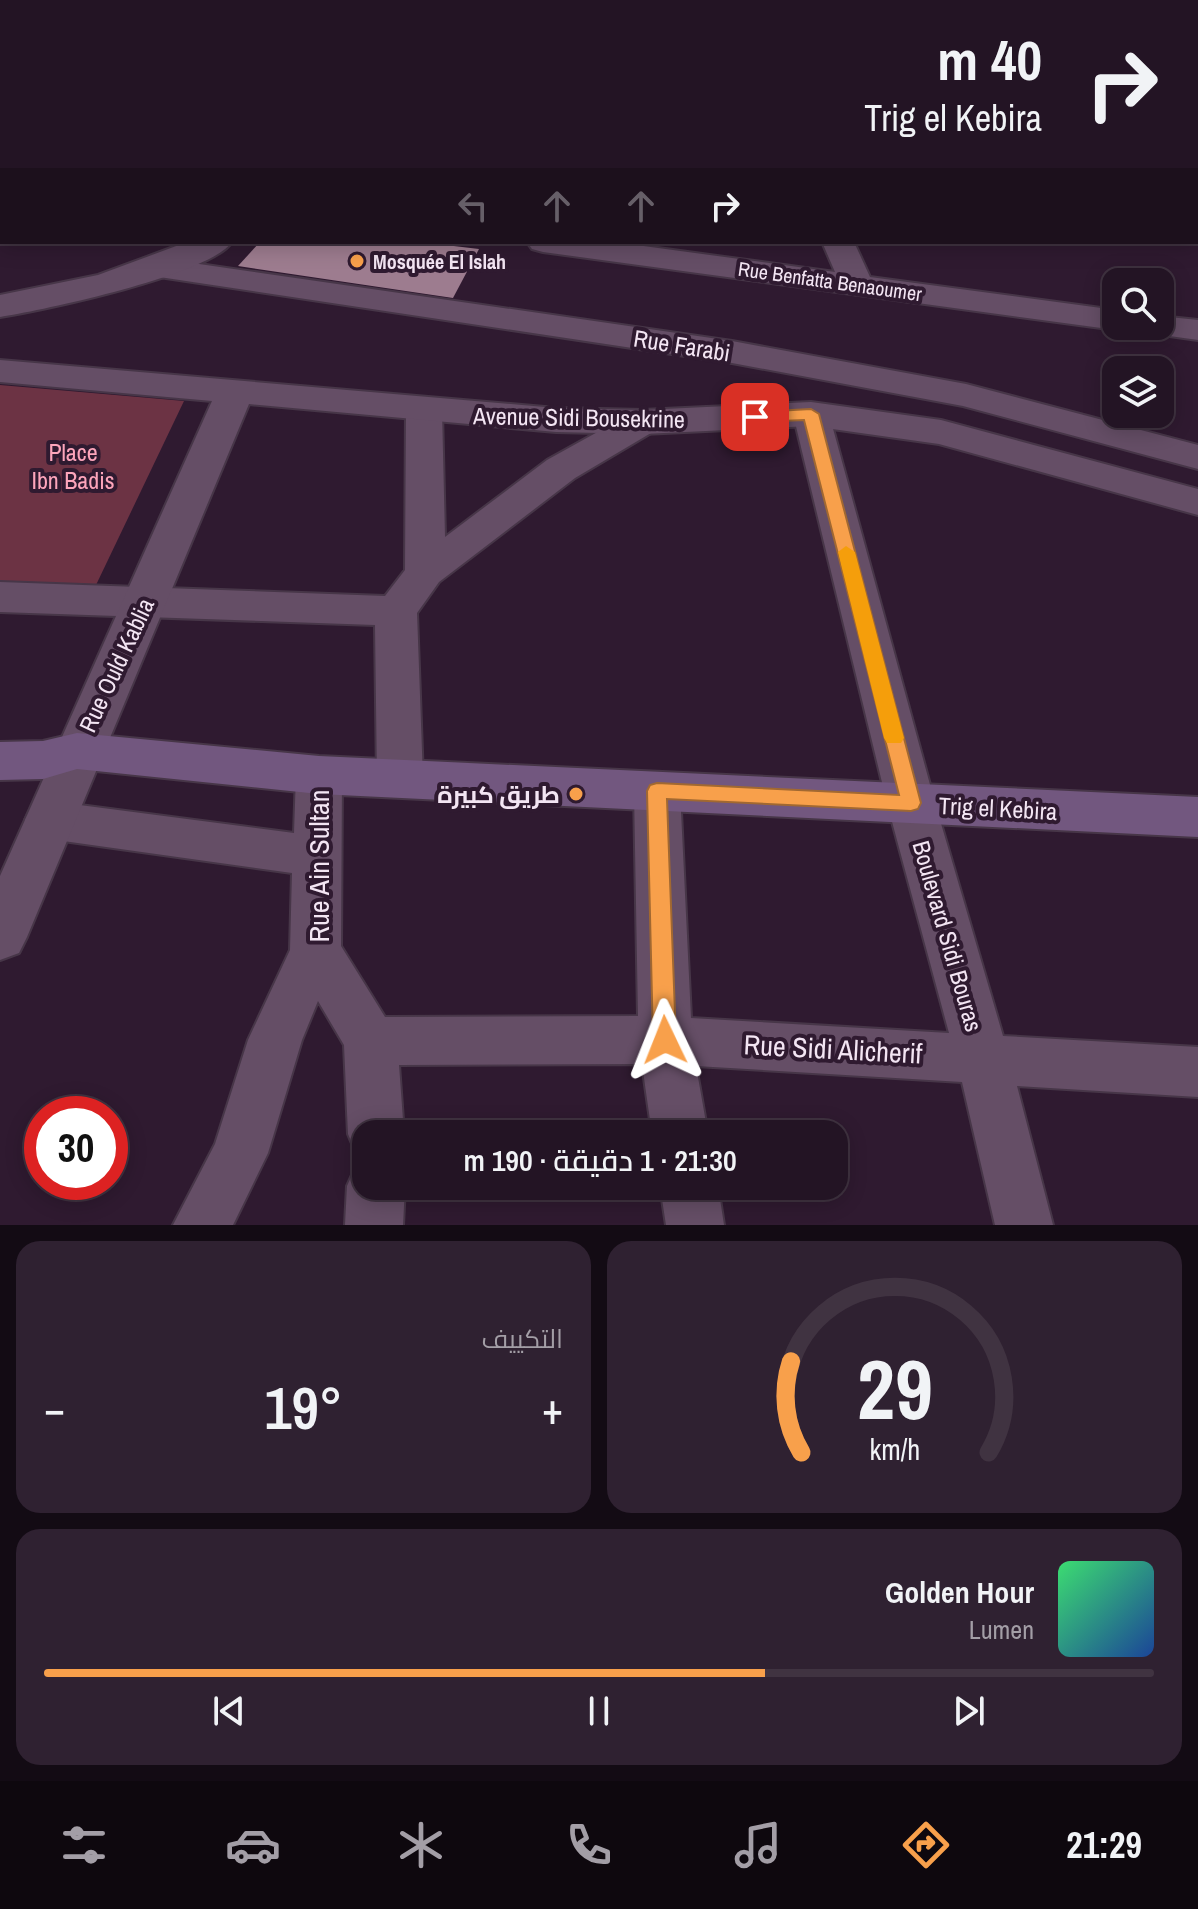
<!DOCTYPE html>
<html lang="ar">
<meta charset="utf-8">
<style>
:root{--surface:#231424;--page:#2f2131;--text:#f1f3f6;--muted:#a39ea6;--line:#403341;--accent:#f8a04b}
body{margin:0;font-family:"Archivo Narrow",Cairo,sans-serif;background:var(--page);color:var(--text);direction:rtl;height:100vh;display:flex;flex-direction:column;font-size:30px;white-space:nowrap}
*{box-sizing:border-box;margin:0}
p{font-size:26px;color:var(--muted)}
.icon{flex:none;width:44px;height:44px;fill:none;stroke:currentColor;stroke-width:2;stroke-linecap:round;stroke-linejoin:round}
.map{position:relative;height:1225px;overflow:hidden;direction:ltr}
.panel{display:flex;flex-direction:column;gap:16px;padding:16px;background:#130b14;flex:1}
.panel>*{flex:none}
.hud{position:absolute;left:0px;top:0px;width:1198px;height:244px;box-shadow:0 4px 20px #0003,0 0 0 2px var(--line);direction:rtl;background:#231424;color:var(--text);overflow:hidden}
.tools{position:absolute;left:1102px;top:268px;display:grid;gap:16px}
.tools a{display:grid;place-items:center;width:72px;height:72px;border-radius:16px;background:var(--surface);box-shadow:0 4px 20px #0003,0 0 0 2px var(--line);font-size:40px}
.speed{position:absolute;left:24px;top:1096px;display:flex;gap:16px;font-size:40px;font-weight:700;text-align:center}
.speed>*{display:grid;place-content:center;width:104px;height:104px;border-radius:50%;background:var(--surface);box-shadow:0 4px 20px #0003,0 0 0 2px var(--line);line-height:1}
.speed .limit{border:12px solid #d22;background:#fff;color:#111}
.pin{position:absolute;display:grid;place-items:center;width:68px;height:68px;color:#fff;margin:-34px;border-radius:16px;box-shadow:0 4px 12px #0006}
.me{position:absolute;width:88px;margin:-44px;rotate:358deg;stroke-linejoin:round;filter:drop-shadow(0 0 6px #0008)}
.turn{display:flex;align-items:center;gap:28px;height:168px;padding:0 24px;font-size:36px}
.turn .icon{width:104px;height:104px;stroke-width:2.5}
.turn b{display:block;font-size:56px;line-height:68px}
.lanes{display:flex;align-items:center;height:76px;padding:0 24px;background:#0003;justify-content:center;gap:40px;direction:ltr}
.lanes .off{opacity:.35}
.big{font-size:60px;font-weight:600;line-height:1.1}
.panel .tile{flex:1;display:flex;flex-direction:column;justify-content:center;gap:12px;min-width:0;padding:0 28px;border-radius:24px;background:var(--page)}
.panel .dial{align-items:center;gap:0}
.dial svg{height:208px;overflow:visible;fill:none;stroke:var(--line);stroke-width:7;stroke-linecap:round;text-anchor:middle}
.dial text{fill:var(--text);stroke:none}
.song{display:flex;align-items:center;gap:24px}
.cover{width:96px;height:96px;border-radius:12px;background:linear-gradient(135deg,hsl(140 70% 55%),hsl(220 70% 35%))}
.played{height:8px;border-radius:4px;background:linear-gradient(90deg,var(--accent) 65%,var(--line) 65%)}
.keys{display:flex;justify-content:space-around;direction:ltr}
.heat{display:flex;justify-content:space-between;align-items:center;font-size:44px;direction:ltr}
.panel .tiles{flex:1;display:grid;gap:16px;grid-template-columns:1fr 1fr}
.tile:last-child{grid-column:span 2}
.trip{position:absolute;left:352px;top:1120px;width:496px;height:80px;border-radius:24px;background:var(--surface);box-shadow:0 4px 20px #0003,0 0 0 2px var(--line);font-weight:600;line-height:80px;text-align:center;direction:rtl}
.dock{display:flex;height:128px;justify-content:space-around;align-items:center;background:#0e080e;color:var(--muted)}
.dock .icon{width:56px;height:56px}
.dock .selected{color:var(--accent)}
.dock b{font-size:36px;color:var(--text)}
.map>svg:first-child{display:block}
.green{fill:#6c3344}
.building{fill:#9d7c8f}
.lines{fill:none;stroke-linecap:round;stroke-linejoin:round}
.minor-casing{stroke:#473648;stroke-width:4}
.tertiary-casing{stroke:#473648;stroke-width:4}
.secondary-casing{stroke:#473648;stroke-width:4}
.primary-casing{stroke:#473648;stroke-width:4}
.minor{fill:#654e66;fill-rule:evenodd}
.tertiary{fill:#654e66;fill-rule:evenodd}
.secondary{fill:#72577f;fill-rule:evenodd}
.primary{fill:#7f6198;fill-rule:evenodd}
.route{fill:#f8a04b;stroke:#a16831;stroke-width:2}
.slow{fill:#f59e0b}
.poi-dot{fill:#f8a04b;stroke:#2f1a30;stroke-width:3}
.labels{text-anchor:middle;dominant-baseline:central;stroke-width:8;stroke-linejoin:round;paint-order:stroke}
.far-poi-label{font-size:20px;font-weight:bold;fill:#f3e5f3;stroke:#2f1a30;text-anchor:start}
.far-street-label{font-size:20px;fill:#f3e5f3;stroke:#2f1a30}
.street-label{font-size:24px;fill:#f3e5f3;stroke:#2f1a30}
.park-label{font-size:24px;fill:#fda5bb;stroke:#2f1a30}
.poi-label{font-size:24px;font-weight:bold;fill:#f3e5f3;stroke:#2f1a30;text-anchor:end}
.near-street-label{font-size:28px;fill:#f3e5f3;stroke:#2f1a30}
</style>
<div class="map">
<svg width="1198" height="1225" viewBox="0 0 1198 1225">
<rect width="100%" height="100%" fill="#2f1a30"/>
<path class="green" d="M0,385L184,401L96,585L0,581Z"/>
<path class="building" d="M260,242H420L479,249L453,298L238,266Z"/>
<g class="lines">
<g class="minor-casing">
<path id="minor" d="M56,0H86L55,2Z
M244,0H273L243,2Z
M1081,0H1129L1080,2Z
M2,23V39L0,40V24Z
M2,127V145L0,146V128Z
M2,221V241L0,242V222Z
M527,242H614L835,272L822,242H854L870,277L1116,310V326H1129L1116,330L543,252L532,249Z
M158,258L732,341L966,384L1198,445V469L963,406L732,363L146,275L142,268L146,261Z
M1160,316L1198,320V340L1148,333L1143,326H1160Z
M424,400L437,403L442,411L445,537L547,460L630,414L643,411L656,414L661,422L656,430L575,478L439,582L417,613L423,779L416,792L400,797L384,792L377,779L375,625L0,612V582L385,596L405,570L406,411L411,403Z
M811,403L824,406L829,414L935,803L1003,1036L1198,1047V1097L1017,1086L1053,1225H995L962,1082L696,1066L708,1134H652L642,1064L399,1065L404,1134H366V1156L356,1153L348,1134L344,1045L318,1001L302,1040L268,1153L233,1225H173L215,1144L248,1040L290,950L292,873L49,839L32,833L25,820L32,807L49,801L294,833L296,775L303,762L319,757L335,762L342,775L341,946L385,1017L638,1016L634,791L640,778L657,773L674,778L680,791L691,1018L949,1033L887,803L793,414L798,406Z
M366,1162V1186H405L403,1225H345L347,1186L356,1166Z
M660,1186H718L724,1225H666Z"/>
</g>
<g class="tertiary-casing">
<path id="tertiary" d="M1196,46H1198V64H1196Z
M187,242H232C209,275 44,310 0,317V295L98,275Z
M0,360L556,408L643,410L811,402L941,420L1198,489V515L939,444L811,426L643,434L556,432L249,404L27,937L19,953L0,960V876L212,401L0,382Z"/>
</g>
<g class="secondary-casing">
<path id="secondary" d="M77,733L319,756L1198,797V837L319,794L77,769L43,779L0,780V742L43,741Z"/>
</g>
<g class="primary-casing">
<path id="primary" d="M2,87V105L0,106V88Z"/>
</g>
<use href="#minor" class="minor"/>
<use href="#tertiary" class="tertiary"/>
<use href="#secondary" class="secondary"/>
<use href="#primary" class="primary"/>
</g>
<path class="route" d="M811,409L819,414L921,803L918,809L911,811L667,799L676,1040L673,1047L665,1050L656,1047L653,1040L647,791L650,785L657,783L899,795L804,420L755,422L747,417L755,412Z"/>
<path class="slow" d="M846,546L855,552L904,738L901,743H887L884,738L838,552Z"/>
<g class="poi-dot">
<circle cx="357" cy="261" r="8"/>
<circle cx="576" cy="794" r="8"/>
</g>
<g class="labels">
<g class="far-poi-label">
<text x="373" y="261">Mosquée El Islah</text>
</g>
<g class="far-street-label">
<text transform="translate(830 281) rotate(8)">Rue Benfatta Benaoumer</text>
</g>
<g class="street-label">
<text transform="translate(682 345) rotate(9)">Rue Farabi</text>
<text transform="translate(579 417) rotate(1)">Avenue Sidi Bousekrine</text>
<text transform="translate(116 665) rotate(-65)">Rue Ould Kablia</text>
<text transform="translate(998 808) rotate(3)">Trig el Kebira</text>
<text transform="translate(948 936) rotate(74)">Boulevard Sidi Bouras</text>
</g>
<g class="park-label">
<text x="73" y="452">Place<tspan x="73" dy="28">Ibn Badis</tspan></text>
</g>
<g class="poi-label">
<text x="560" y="794">طريق كبيرة</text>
</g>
<g class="near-street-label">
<text transform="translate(319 866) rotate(-90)">Rue Ain Sultan</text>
<text transform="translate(833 1049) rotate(3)">Rue Sidi Alicherif</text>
</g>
</g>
</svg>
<div class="tools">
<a><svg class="icon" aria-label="search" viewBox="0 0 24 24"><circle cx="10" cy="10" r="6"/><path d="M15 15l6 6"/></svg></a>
<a><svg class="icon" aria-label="layers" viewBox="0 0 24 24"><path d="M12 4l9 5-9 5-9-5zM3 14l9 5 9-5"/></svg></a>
</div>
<div class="speed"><div class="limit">30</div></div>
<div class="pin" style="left:755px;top:417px;background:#d93025"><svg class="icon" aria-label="arrive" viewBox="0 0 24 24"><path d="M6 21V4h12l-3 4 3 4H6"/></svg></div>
<svg class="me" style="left:665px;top:1040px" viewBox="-20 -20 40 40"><path d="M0-17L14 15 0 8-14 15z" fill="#f8a04b" stroke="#fff" stroke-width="4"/></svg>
<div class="trip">21:30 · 1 دقيقة · 190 m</div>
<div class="hud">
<div class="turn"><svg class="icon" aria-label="right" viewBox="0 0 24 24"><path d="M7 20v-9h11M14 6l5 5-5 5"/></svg><div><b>40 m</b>Trig el Kebira</div></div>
<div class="lanes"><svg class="icon off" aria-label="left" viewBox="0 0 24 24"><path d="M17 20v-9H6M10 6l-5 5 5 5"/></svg><svg class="icon off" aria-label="ahead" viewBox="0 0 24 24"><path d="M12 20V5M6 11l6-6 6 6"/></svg><svg class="icon off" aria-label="ahead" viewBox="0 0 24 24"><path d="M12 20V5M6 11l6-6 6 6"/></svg><svg class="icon" aria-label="right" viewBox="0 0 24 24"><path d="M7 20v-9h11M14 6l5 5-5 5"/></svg></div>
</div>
</div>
<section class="panel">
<div class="tiles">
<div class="tile dial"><svg viewBox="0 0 100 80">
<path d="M14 69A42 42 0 1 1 86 69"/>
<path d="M14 69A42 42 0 0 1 10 34" stroke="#f8a04b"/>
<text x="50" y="56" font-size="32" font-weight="700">29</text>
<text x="50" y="72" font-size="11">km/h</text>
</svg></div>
<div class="tile"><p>التكييف</p>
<div class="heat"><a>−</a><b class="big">19°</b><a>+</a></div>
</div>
<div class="tile">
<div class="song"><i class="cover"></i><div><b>Golden Hour</b><p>Lumen</p></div></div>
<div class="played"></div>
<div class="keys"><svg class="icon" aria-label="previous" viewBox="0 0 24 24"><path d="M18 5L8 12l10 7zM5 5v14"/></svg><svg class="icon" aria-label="pause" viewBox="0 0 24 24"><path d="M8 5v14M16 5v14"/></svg><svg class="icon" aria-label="next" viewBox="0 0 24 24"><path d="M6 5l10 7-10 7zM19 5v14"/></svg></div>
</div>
</div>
</section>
<nav class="dock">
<b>21:29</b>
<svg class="icon selected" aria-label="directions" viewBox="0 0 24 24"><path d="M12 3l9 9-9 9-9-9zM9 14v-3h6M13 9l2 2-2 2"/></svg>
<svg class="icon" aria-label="music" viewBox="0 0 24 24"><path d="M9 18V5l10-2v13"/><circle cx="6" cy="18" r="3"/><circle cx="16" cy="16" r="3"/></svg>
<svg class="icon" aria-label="phone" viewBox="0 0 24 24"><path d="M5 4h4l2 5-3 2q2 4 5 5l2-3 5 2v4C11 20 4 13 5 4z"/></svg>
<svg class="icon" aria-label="climate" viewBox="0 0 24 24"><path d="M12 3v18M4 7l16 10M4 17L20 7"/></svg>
<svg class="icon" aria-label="car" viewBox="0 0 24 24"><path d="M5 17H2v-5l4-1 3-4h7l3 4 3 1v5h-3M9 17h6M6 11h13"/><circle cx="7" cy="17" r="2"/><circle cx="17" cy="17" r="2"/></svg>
<svg class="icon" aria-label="filters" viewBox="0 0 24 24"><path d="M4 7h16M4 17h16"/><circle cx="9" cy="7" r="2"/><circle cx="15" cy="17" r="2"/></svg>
</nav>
